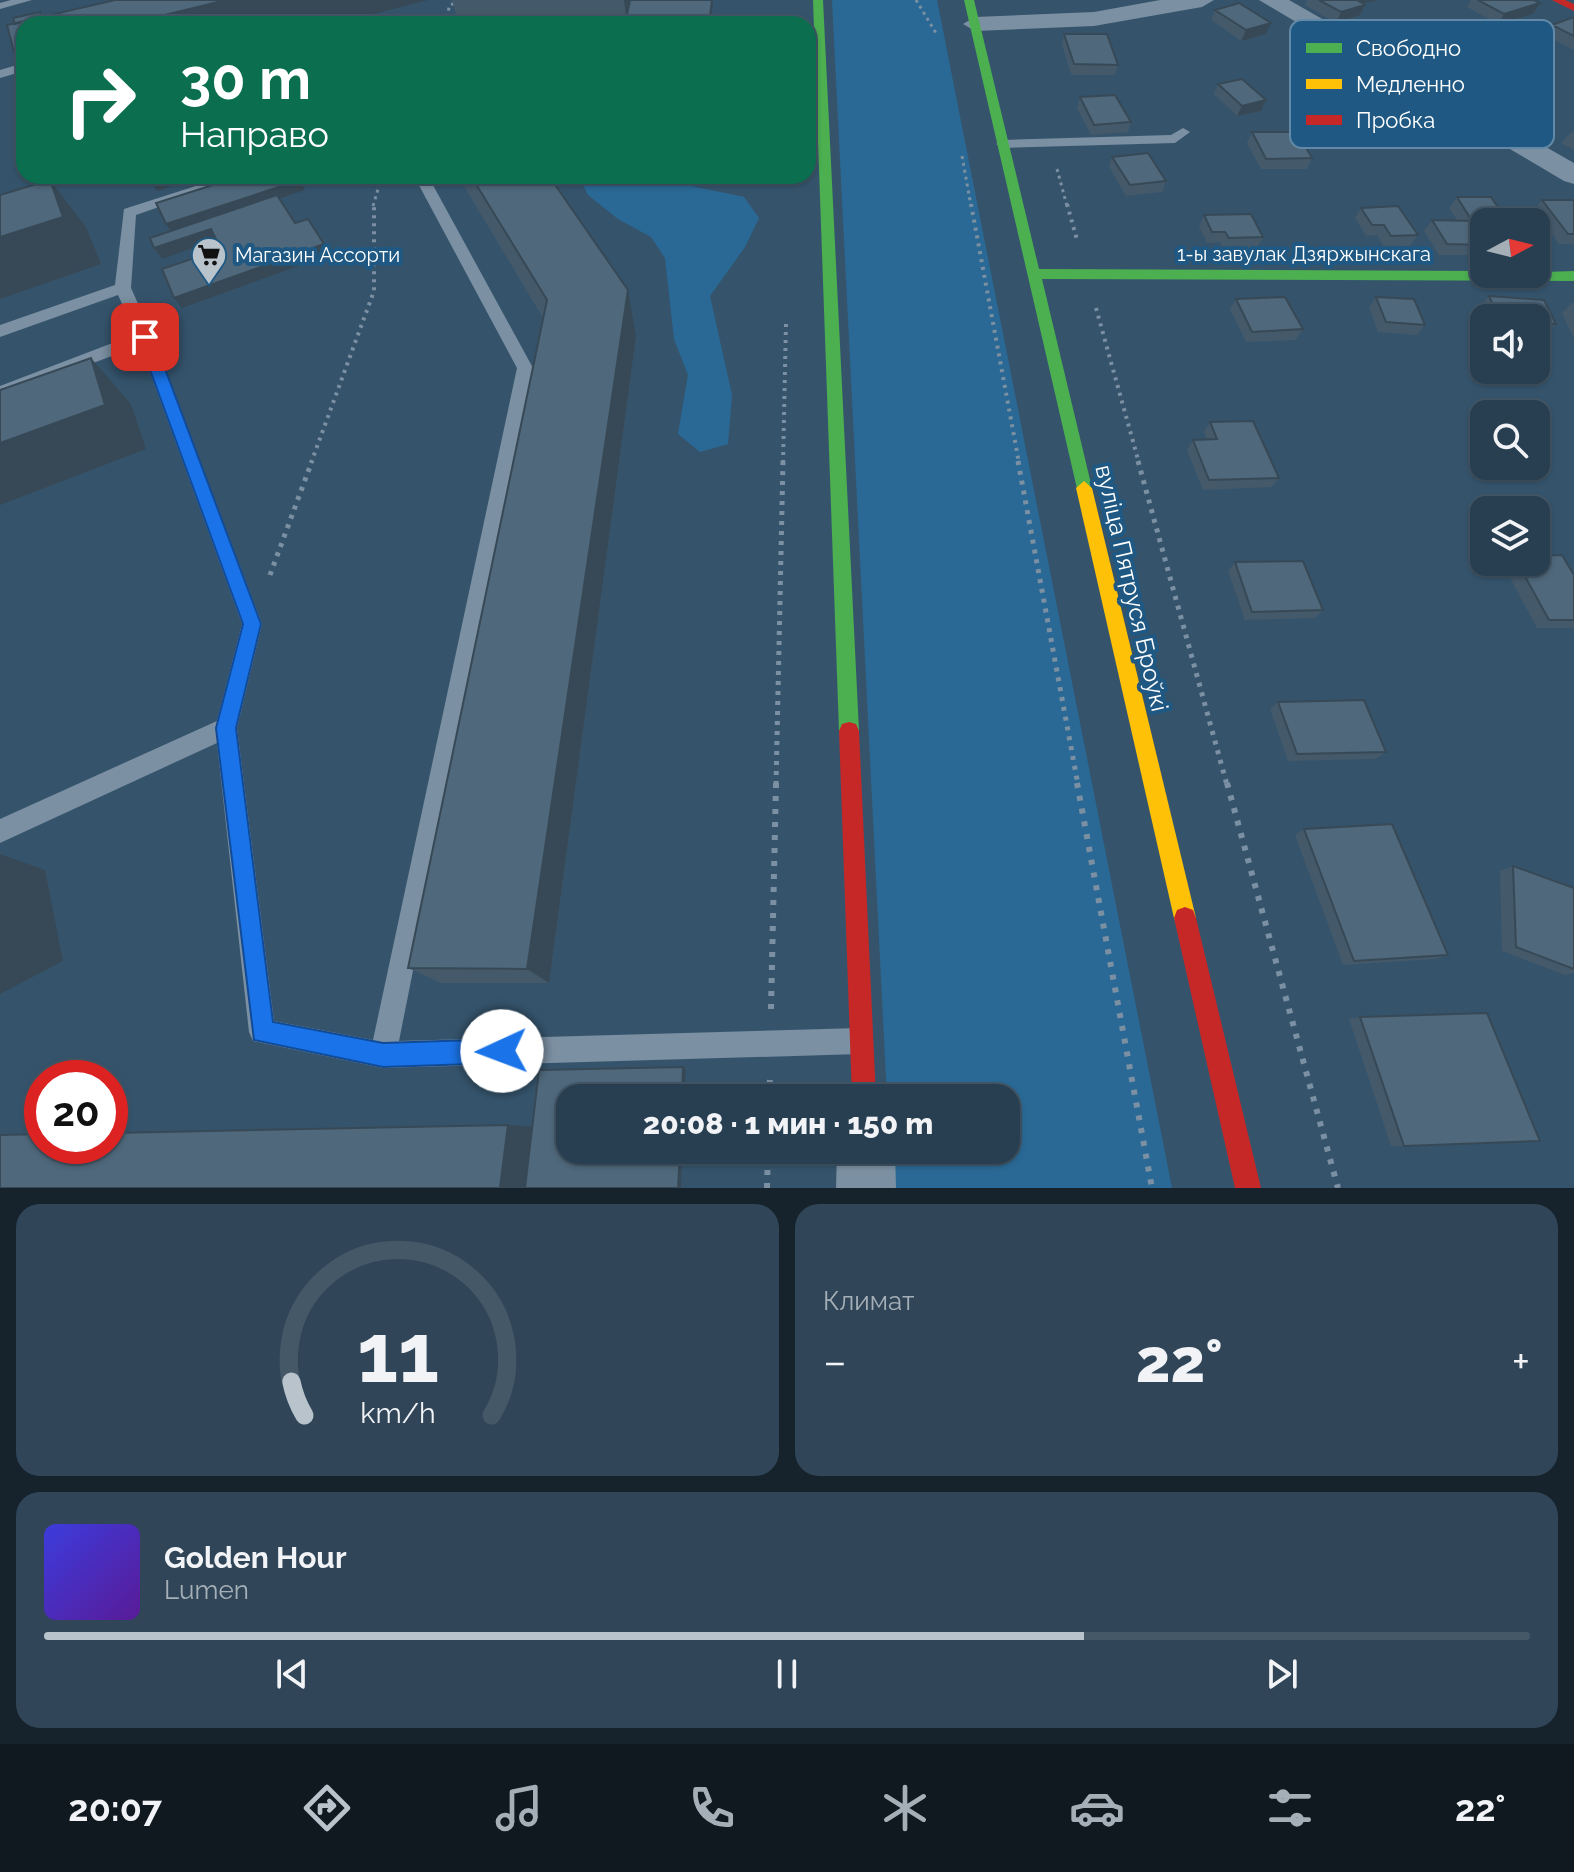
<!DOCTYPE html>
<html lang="ru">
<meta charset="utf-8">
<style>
:root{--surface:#283f51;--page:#304658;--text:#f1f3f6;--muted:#a5afb7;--line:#445868;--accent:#b8c3cc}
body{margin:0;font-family:Raleway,sans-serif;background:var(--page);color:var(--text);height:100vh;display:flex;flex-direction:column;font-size:30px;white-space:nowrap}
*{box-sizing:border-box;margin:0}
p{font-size:26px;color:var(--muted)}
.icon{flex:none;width:44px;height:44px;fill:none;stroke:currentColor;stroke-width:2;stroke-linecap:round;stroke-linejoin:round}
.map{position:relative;height:1188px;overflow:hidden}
.side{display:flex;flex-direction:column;gap:16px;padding:16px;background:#16232d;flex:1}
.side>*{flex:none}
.guide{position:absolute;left:16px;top:16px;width:800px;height:168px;border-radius:24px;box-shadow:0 2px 6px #0004,0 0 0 2px var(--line);background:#0b6e4f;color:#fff;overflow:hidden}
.needle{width:52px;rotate:83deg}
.controls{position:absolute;left:1470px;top:208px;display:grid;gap:16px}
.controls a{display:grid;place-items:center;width:80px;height:80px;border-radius:16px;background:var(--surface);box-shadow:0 2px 6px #0004,0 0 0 2px var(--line);font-size:40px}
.speed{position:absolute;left:24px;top:1060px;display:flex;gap:16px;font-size:40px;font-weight:700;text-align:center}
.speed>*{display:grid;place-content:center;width:104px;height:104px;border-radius:50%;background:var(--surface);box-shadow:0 2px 6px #0004,0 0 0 2px var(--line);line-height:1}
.speed .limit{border:12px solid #d22;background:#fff;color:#111}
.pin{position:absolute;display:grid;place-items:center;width:68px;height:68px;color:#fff;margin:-34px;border-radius:16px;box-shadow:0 4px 12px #0006}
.me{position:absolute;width:88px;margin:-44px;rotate:268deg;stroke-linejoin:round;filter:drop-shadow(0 0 6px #0008)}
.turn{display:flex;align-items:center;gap:28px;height:168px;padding:0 32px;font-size:36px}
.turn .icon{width:104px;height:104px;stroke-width:2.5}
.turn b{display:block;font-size:56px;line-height:68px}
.big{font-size:60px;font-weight:800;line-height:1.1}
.side .widget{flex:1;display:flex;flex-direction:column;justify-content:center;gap:12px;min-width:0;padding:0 28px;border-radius:24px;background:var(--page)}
.side .dial{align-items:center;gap:0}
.dial svg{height:208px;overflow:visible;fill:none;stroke:var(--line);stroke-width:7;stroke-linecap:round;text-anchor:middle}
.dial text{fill:var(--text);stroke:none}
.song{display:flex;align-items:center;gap:24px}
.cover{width:96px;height:96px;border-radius:12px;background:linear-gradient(135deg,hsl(240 70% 55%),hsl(270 70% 35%))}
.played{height:8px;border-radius:4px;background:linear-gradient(90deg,var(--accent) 70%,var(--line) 70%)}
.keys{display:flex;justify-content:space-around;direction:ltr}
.heat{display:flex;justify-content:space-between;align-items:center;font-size:44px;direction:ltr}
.side .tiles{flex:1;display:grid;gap:16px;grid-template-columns:1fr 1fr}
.widget:last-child{grid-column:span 2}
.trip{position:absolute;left:556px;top:1084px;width:464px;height:80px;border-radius:24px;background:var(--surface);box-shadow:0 2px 6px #0004,0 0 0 2px var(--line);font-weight:800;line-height:80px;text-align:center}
.menu{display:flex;height:128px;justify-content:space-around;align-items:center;background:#101920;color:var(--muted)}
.menu .icon{width:56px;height:56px}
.menu .current{color:var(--accent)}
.menu b{font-size:36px;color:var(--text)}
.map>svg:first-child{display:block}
.green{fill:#2a6995}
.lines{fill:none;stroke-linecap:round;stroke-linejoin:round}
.path-far3{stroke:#7b90a2;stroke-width:3;stroke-dasharray:3 4;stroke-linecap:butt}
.path-far2{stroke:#7b90a2;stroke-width:4;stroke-dasharray:3 5;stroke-linecap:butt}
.path-far1{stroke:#7b90a2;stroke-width:5;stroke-dasharray:4 6;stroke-linecap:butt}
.path{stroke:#7b90a2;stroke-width:6;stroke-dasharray:5 8;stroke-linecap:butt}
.lane{fill:#7b90a2;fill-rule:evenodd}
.street{fill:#7b90a2;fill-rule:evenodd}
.fast{fill:#4caf50;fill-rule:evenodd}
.slow{fill:#ffc107;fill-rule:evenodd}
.jam{fill:#c62828;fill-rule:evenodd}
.wall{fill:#44596a}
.shaded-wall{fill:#374956}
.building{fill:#4f687b;stroke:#374956;stroke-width:2}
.route{fill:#1a73e8;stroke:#114b97;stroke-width:2}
.labels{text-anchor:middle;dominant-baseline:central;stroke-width:8;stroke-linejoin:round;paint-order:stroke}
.far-street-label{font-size:20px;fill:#fff;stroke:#1f5882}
.far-poi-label{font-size:20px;fill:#fff;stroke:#1f5882;text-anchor:start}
.street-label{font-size:24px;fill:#fff;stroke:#1f5882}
.key{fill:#1f5882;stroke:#628aa8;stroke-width:2}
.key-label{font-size:22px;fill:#fff}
</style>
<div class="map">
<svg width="1574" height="1188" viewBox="0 0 1574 1188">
<rect width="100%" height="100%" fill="#35546c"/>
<path class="green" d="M832,0H937L1172,1188H892L890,1150H1006V1098H887Z
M578,176H681L687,185L744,197L759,218L745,247L710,296L732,395L728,444L700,452L678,434L688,375L674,339L665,258L651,237L618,219L588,195Z"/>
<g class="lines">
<path class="path-far3" d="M916,0L936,33
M444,24L450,5L464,0
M962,156L971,206
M1057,169L1067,206
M373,206L382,176"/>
<path class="path-far2" d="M971,204L1019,463
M1067,204L1077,240
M1096,308L1139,463
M311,463L374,291V204
M783,463L786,323"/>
<path class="path-far1" d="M1018,461L1078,785
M1138,461L1227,785
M270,575L312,461
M776,785L783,461"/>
<path class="path" d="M1077,783L1152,1188
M1227,783L1338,1188
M771,1009L776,783
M769,1098L770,1079
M767,1188L768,1150"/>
<path class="lane" d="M11,0H32L0,9V3Z
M24,63V71L0,78V70Z
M1183,128L1190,132L1175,143L1003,148L996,144L1003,140L1171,135Z
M227,176H248L136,215L131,288L153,337L262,624L237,728L274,1021L373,1040L517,368L414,176H428L533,368L399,1041L860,1028L869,1032L873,1041L869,1050L860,1054L383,1068L253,1041L249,1032L217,743L0,843V819L217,721L242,624L140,345L0,399V386L136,334L118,295L0,337V325L115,285L124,209Z"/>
<path class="street" d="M1160,0H1214L1202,7L1094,26L975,31L963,24L975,17L1094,12Z
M1259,0H1289L1574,163V184L1564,181Z
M837,1150H895L896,1188H836Z"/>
<path class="fast" d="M813,0H823L859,731L856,738L849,740L842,738L839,731Z
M964,0H974L1039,269L1484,271V274L1574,271V281L1042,279L1092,488L1084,495L1078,493Z"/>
<path class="slow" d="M1084,481L1092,488L1196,918L1193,926L1185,929L1177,926L1174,918L1076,488Z"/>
<path class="jam" d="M1552,0H1565L1574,4V11Z
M849,722L856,724L859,731L876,1098H852L839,731L842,724Z
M1185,907L1193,910L1196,918L1261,1188H1235L1174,918L1177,910Z"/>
</g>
<path class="wall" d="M452,0H713L711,24H459Z
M1307,0H1379L1363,3L1365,5L1360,15L1336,23L1305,5Z
M1471,0H1534L1540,3L1533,14L1498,24L1467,7Z
M1215,10L1266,34L1241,41L1211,20Z
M1574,17V50L1545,35L1552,25Z
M1378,32L1430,58L1404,67L1391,60L1393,55L1373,43Z
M1064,34L1118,65L1115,75H1071L1062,44Z
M1295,42L1332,44L1330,48L1349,73L1332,79L1290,53Z
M1467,79L1520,89L1513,100L1492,108L1461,89Z
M1218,84L1261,111L1237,116L1214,94Z
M1080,97L1131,122L1128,132L1091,135L1077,108Z
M1418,111L1468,122L1461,132L1440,140L1412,122Z
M1574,131V150L1561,143L1570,133Z
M1252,132L1312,158L1307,169H1261L1247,143Z
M1112,157L1166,181L1162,192L1126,196L1109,167Z
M458,176H549L636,336L549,983H441L408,968L543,318Z
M1457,197L1484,222V248L1479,255H1439L1424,231L1432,220H1457L1449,208Z
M1542,200H1574V244H1559L1534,211Z
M1361,208L1418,235L1410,246L1384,247L1377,235L1366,236L1355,218Z
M1204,215L1263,237L1257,248L1223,249L1220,242L1207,243L1199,226Z
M1489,296L1556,324L1546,334L1536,333V318H1486L1480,306Z
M1376,297L1425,325L1417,335L1378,332L1369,307Z
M1236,299L1303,329L1296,340L1246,342L1230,309Z
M1572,303H1574V339L1562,313Z
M1210,422L1279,478L1272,487L1203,490L1187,450L1193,440L1207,439L1204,432Z
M1235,562L1323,610L1315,618L1245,620L1228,571Z
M1506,562H1536L1574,575V628H1537L1503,565Z
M1278,702L1386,752L1375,759L1288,761L1270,709Z
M1304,829L1448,955L1435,959L1343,965L1295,835Z
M1513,866L1574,888V973L1565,975L1502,951L1500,871Z
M1360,1017L1404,1146H1391L1349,1019Z"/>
<path class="shaded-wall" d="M226,0H428L336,24H128Z
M624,0H632L627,24Z
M712,0H713L711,24H709Z
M1357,0H1379L1355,5Z
M1540,3L1533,14L1498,24L1504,14Z
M1365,5L1360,15L1336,23L1341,12Z
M1271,23L1266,34L1241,41L1246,30Z
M1436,48L1430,58L1404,67L1410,57Z
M24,49V66L14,52Z
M1355,62L1349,73L1332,79L1338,68Z
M1520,89L1513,100L1492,108L1499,97Z
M1266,100L1261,111L1237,116L1242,106Z
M1468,122L1461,132L1440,140L1447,129Z
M163,176H202L157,191L150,180Z
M50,180L86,227L101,264L0,299V237Z
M300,180L305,190L173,234L166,224Z
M211,229L218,239L162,259L154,248Z
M324,244L329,255L182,308L174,298Z
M628,290L636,336L549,983L527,969Z
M91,358L131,404L146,449L0,505V443Z
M0,854L45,870L63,961L0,994Z
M683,1067L686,1069L684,1098H682Z
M508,1125L538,1127L531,1188H500Z
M680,1150H682L681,1188H678Z"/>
<path class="building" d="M115,0H226L128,24H24V49L14,52L7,25Z
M630,0H712L709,24H606L607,20H626Z
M1319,0H1357L1365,5L1341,12Z
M1478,0H1534L1540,3L1504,14Z
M1239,3L1271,23L1246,30L1215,10Z
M40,12L41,17L15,24L13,18Z
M1574,17V36L1552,25Z
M1064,34H1107L1118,65L1074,64Z
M1242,79L1266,100L1242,106L1218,84Z
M1115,95L1131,122L1094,125L1080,97Z
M1252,132H1297L1312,158L1266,159Z
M1148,153L1166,181L1130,185L1112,157Z
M148,176H163L150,180Z
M241,176H297L300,180L166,224L156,203Z
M471,176H549L628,290L527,969L408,968L547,300Z
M50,180L63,217L0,237V195Z
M277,195L295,223L308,219L324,244L174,298L162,269L221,249L211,229L154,248L150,238Z
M1457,197H1491L1508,222H1484V233H1480L1484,240V245L1447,244L1432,220L1472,221Z
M1542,200H1574V234H1568Z
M1398,206L1418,235L1391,236L1384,225H1372L1361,208Z
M1251,214L1263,237L1229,238L1225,232H1212L1204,215Z
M1489,296L1544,300L1556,324L1536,322V318H1499Z
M1285,297L1303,329L1252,332L1236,299Z
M1376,297L1414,299L1425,325L1386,322Z
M91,358L105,405L0,443V390Z
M1253,421L1279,478L1209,480L1193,440L1217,439L1210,422Z
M1562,555L1574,575V620H1549L1517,562H1536V556Z
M1303,561L1323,610L1252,612L1235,562Z
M1364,700L1386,752L1297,754L1278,702Z
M1392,824L1448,955L1354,961L1304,829Z
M1513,866L1574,888V969L1516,947Z
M1487,1013L1540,1141L1404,1146L1360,1017Z
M683,1067L682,1098H570V1150H680L678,1188H525L539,1070Z
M508,1125L500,1188H0V1135L42,1134V1146H110V1133Z"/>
<path class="route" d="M145,331L153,337L261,624L236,728L273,1022L383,1043L502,1039L511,1043L514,1051L511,1060L502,1063L383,1067L254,1040L216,728L243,624L138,337Z"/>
<defs>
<g id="supermarket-pin" transform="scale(1.8)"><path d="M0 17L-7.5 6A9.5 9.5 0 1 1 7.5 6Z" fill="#b8c3cc" stroke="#1f5882"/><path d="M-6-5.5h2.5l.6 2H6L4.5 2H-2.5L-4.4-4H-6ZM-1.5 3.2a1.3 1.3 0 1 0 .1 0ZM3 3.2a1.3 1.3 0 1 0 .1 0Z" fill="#111"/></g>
</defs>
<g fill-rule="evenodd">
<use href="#supermarket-pin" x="209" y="255"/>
</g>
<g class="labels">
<g class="far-street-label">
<text x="1304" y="254">1-ы завулак Дзяржынскага</text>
</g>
<g class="far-poi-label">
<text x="235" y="255">Магазин Ассорти</text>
</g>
<g class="street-label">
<text transform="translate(1132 588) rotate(77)">вуліца Пятруся Броўкі</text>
</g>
</g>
<rect x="1290" y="20" width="264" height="128" rx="12" class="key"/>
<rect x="1306" y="43" width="36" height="10" fill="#4caf50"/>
<rect x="1306" y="79" width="36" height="10" fill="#ffc107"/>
<rect x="1306" y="115" width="36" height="10" fill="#c62828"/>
<g class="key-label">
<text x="1356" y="56">Свободно</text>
<text x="1356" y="92">Медленно</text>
<text x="1356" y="128">Пробка</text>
</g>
</svg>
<div class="controls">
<a><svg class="needle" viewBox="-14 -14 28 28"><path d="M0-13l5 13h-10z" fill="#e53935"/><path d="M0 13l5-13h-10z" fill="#a5afb7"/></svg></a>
<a><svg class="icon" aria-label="sound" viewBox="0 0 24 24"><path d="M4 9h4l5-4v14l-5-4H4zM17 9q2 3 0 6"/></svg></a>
<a><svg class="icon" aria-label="search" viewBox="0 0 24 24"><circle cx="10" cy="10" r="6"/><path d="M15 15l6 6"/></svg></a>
<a><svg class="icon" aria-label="layers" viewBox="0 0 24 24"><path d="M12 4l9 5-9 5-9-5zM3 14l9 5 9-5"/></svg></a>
</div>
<div class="speed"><div class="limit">20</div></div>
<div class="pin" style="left:145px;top:337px;background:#d93025"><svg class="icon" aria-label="arrive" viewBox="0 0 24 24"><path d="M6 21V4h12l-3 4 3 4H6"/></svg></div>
<svg class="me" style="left:502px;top:1051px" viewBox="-20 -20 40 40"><circle r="19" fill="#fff"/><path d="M0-13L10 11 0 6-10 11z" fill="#1a73e8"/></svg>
<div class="trip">20:08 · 1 мин · 150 m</div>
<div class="guide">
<div class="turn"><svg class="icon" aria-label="right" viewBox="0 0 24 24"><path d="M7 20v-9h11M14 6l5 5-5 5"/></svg><div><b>30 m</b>Направо</div></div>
</div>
</div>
<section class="side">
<div class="tiles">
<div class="widget dial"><svg viewBox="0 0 100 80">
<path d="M14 69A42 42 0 1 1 86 69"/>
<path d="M14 69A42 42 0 0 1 9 56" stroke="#b8c3cc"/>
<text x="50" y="56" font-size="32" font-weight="700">11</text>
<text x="50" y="72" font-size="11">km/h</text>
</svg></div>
<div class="widget"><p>Климат</p>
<div class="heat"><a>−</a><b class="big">22°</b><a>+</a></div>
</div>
<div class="widget">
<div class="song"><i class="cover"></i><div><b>Golden Hour</b><p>Lumen</p></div></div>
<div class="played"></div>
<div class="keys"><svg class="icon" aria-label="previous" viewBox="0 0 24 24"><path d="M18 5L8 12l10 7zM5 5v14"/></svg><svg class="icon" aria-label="pause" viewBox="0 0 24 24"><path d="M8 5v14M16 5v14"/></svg><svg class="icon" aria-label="next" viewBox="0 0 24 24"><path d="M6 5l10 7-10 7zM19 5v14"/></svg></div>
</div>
</div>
</section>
<nav class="menu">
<b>20:07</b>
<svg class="icon current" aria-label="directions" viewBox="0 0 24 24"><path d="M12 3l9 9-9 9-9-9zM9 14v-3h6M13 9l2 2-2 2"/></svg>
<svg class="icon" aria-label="music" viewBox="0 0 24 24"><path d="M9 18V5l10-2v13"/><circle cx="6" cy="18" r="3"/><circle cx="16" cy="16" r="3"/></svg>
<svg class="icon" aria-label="phone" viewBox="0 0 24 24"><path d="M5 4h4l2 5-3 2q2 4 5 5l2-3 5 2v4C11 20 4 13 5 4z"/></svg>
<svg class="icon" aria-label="climate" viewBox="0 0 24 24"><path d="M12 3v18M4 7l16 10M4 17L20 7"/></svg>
<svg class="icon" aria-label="car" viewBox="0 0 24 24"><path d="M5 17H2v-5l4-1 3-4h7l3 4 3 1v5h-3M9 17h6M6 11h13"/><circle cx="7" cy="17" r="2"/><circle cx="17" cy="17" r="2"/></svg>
<svg class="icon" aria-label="filters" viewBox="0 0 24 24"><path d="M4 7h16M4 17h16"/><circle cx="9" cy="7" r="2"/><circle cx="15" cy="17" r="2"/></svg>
<b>22°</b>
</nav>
